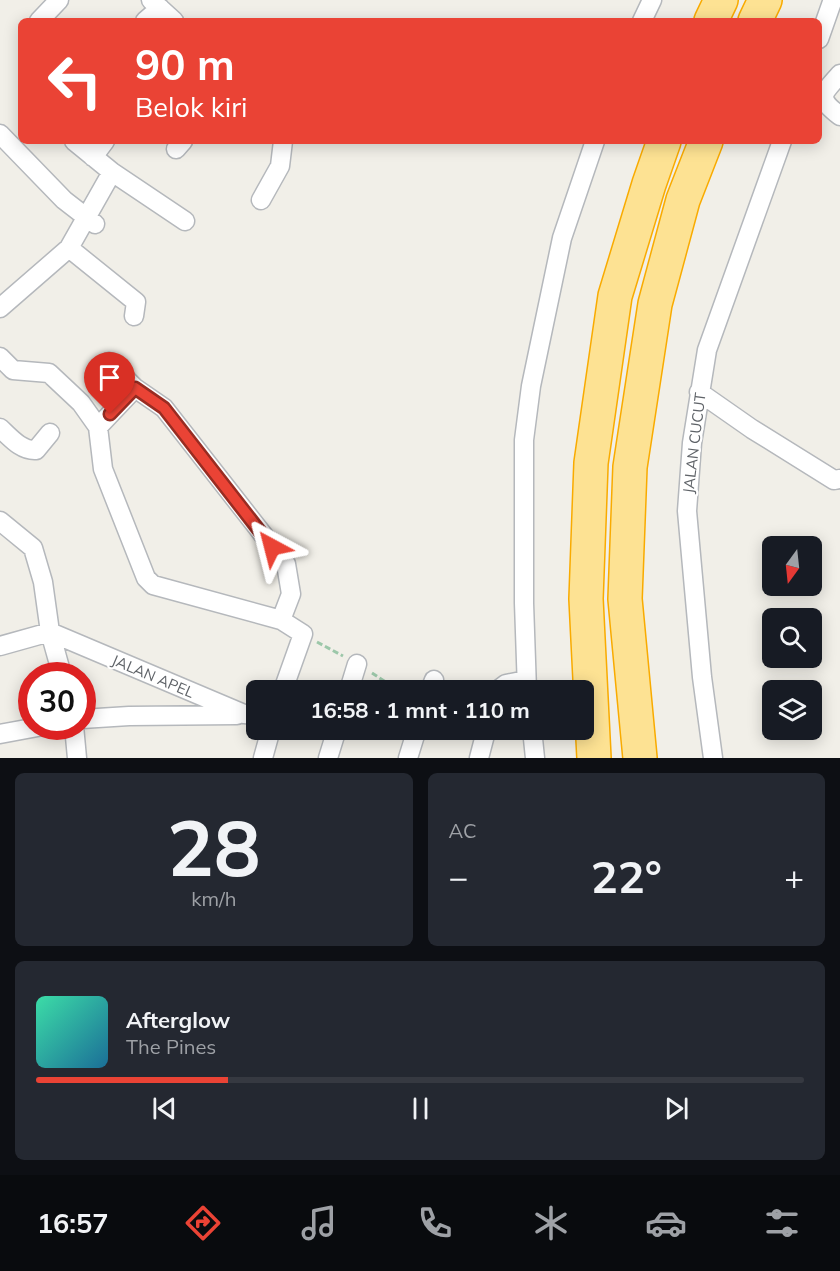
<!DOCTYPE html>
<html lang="id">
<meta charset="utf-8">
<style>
:root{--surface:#171b24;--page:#242831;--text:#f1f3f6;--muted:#9ea1a6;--line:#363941;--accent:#ea4335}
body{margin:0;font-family:Mulish,sans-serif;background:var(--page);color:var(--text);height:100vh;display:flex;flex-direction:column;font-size:22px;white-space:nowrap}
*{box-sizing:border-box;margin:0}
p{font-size:20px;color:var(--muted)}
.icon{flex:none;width:33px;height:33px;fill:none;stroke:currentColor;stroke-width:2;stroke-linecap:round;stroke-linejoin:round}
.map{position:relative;height:758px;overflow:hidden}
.sheet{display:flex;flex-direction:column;gap:15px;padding:15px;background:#0d0f14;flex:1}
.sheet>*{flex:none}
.guide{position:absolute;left:18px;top:18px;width:804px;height:126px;border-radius:9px;box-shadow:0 3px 15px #0003;background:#ea4335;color:#fff;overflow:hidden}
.needle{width:39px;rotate:195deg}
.buttons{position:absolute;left:762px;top:536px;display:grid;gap:12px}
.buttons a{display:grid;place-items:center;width:60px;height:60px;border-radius:9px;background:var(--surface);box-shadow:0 3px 15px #0003;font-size:30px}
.speed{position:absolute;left:18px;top:662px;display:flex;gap:12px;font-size:30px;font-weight:700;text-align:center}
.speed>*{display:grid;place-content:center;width:78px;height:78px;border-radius:50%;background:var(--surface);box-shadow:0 3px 15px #0003;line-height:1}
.speed .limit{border:9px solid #d22;background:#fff;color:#111}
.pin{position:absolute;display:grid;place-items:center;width:51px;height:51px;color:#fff;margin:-62px -26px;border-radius:50% 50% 50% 0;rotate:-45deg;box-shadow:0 0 6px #0007}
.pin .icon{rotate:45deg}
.me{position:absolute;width:66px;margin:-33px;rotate:322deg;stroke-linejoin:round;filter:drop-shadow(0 0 4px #0008)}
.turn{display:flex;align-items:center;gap:21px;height:126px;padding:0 18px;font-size:27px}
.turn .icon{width:78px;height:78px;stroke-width:2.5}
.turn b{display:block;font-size:42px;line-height:51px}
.big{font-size:45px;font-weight:700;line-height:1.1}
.sheet .tile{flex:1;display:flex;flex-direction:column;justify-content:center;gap:9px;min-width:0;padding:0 21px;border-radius:9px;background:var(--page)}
.sheet .dial{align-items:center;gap:0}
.dial b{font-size:78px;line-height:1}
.song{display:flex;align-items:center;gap:18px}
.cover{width:72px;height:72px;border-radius:9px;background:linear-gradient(135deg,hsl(160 70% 55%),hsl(200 70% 35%))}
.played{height:6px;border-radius:3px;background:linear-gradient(90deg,var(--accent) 25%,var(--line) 25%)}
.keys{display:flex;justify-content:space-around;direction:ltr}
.heat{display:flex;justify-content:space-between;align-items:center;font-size:33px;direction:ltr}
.sheet .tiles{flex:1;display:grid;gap:15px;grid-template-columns:1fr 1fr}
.tile:last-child{grid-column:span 2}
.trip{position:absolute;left:246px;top:680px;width:348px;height:60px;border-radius:9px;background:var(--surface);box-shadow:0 3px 15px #0003;font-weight:700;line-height:60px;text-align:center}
.menu{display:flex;height:96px;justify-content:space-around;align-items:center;background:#090b0e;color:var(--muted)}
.menu .icon{width:42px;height:42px}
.menu .selected{color:var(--accent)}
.menu b{font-size:27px;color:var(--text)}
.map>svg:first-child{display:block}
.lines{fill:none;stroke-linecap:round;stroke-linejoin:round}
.street-casing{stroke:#b5b8bc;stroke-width:21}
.highway-casing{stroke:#f9ab00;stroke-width:36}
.path{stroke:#9cc7a9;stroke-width:3;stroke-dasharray:6 3;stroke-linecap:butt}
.street{stroke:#fff;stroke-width:18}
.highway{stroke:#fde293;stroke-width:33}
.route-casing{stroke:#982c22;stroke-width:15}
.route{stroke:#ea4335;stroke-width:10}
.labels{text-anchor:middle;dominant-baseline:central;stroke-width:4.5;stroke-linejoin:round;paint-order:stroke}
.street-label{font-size:15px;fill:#5f6368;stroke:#fff}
</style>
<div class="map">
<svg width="840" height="758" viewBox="0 0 840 758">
<rect width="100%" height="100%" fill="#f1efe8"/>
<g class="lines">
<g class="street-casing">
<path id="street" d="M151,0L174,21
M39,21L59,0
M145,21L160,8
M642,21L652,0
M819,39L832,2
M840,74C822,95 816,97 840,116
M0,134L64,200L95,224
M74,141L112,172L185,221
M176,149L183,141
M93,157L105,141
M261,200L280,166L283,141
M69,248L112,172
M0,308L69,248L136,302L134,316
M0,357L13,370L49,373L81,403L98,427L103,469L146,578L153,585L281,620L303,634L283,690
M109,362L135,388L164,408L286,564L291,594L281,620
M699,392L752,429L834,480L840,479
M98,427L135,388
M0,428C10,437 21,451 36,450L50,433
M0,521L33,548L43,582L50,632L62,675
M0,646L50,632L244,714L256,715
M349,690L357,664
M430,690L434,680
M498,690L506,684L526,680
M527,690L524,603V440L531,386L562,238L595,141
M82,719L129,716L237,715
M74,726L77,758
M532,729L535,758
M0,734L43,726
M263,758L271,729
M328,758L337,729
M408,758L417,729
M479,758L485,735
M713,758L702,677L687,511L692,443L707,350L782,141"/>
</g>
<g class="highway-casing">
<path id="highway" d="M711,21L721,0
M755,21L765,0
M594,758L586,599L591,463L615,296L649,184L664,141
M640,758L625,599L630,467L655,304L683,200L706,141"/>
</g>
<path class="path" d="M317,642L343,656
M372,673L398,690"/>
<use href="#street" class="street"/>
<use href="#highway" class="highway"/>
</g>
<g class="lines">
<g class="route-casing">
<path id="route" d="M110,414L135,388L164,408L272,547"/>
</g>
<use href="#route" class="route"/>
</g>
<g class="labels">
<g class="street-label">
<text transform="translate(694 443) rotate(-83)">JALAN CUCUT</text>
<text transform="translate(153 676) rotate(23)">JALAN APEL</text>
</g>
</g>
</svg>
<div class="buttons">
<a><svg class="needle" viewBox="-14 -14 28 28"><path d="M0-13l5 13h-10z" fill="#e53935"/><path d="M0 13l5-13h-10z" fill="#9ea1a6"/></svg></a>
<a><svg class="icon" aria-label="search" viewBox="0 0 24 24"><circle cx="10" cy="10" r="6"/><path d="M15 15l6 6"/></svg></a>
<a><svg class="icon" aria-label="layers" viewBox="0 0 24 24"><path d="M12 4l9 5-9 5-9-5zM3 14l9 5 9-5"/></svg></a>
</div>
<div class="speed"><div class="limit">30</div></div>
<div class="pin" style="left:110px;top:414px;background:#d93025"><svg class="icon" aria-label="arrive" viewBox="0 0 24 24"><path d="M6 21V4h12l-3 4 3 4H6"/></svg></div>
<svg class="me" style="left:272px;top:547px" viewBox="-20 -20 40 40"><path d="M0-17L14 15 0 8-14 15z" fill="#ea4335" stroke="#fff" stroke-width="4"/></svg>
<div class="trip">16:58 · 1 mnt · 110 m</div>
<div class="guide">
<div class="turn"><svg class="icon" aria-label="left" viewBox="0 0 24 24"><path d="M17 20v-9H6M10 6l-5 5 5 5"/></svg><div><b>90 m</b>Belok kiri</div></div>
</div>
</div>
<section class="sheet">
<div class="tiles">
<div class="tile dial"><b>28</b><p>km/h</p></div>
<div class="tile"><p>AC</p>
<div class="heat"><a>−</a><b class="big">22°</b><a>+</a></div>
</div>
<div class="tile">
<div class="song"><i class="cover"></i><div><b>Afterglow</b><p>The Pines</p></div></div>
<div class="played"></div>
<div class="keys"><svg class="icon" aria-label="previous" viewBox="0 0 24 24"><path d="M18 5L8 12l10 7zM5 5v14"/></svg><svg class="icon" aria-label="pause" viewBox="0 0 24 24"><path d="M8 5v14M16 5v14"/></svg><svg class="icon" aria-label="next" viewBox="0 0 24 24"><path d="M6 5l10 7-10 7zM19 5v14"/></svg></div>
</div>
</div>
</section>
<nav class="menu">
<b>16:57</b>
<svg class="icon selected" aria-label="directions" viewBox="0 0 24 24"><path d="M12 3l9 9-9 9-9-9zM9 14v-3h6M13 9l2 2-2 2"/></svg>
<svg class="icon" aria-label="music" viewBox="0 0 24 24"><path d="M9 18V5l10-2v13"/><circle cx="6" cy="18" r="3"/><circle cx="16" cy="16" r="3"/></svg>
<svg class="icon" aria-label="phone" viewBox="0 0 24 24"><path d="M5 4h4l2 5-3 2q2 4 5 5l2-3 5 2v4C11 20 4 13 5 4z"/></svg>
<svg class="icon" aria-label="climate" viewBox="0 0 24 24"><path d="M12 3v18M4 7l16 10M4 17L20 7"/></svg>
<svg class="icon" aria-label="car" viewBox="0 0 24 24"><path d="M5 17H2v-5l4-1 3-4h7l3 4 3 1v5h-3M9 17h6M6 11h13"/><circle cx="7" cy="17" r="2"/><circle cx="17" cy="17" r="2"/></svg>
<svg class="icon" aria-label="filters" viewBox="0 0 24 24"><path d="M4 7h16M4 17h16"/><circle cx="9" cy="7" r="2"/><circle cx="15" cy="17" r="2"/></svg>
</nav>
